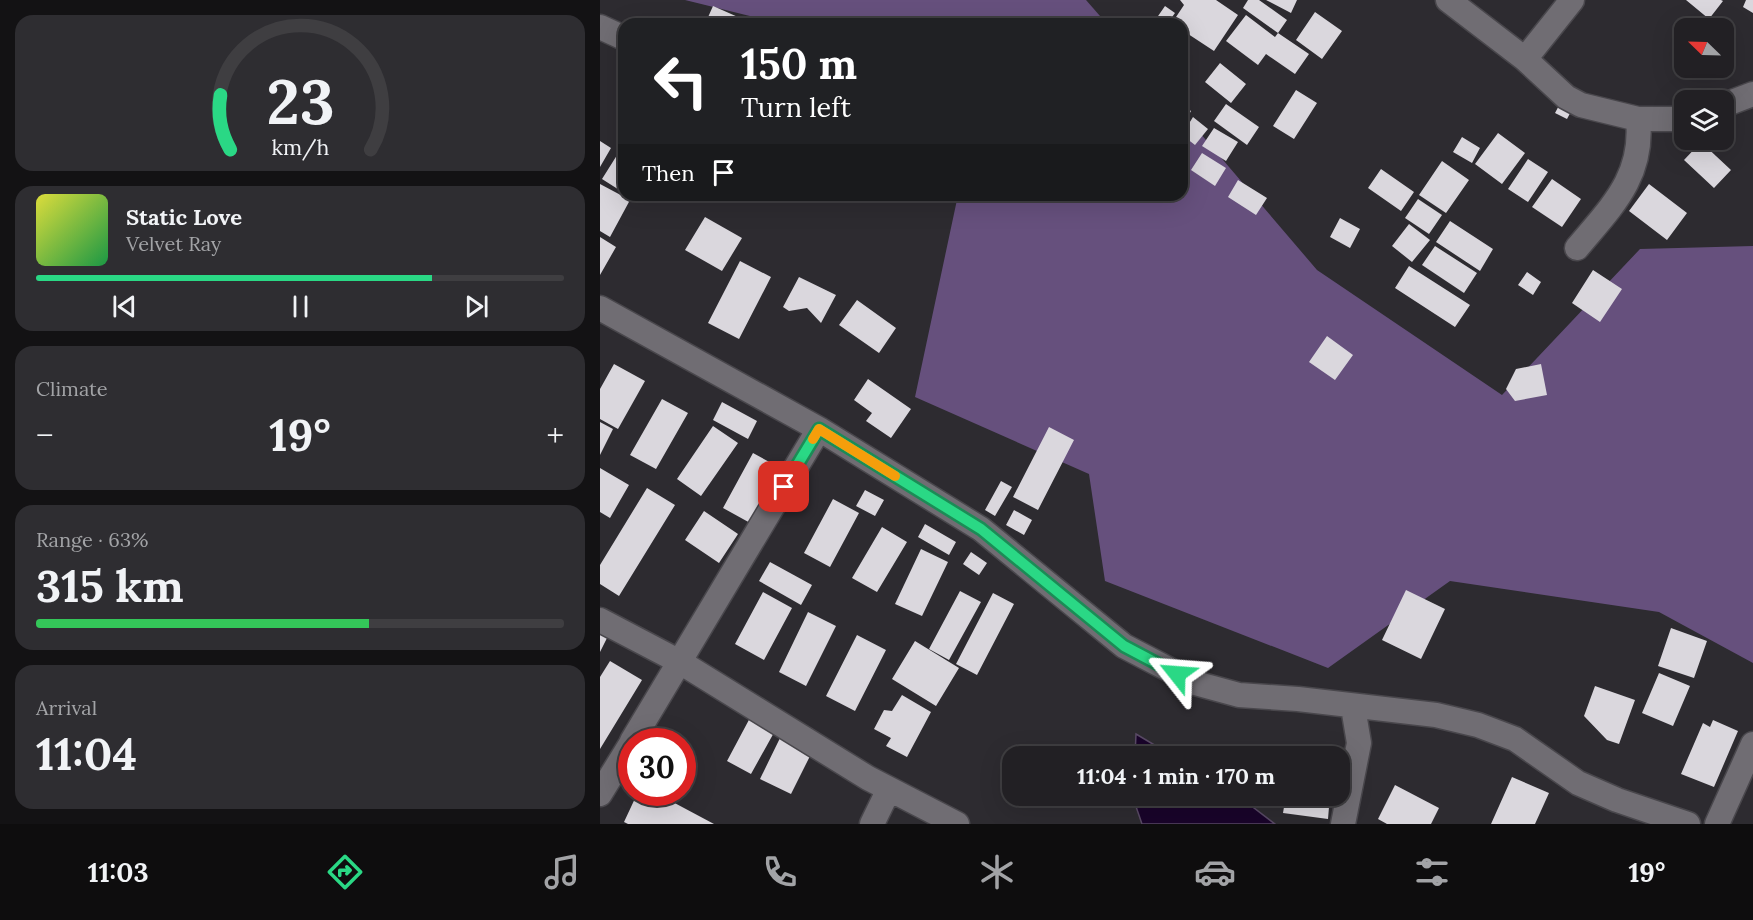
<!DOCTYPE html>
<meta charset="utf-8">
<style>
:root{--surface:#222024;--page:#2e2d31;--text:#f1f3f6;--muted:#a2a3a6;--line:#3f3e41;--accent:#2ad885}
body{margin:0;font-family:Lora,serif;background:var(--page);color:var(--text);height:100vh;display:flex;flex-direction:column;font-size:22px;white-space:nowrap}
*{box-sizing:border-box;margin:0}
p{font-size:20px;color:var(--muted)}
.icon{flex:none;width:33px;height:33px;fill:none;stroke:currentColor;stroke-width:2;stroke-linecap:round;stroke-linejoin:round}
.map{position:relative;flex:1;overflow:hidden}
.side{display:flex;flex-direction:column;gap:15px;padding:15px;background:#131214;width:600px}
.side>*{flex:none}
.guide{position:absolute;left:18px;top:18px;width:570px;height:183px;border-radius:18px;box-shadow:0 6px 24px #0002,0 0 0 2px var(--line);background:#202124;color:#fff;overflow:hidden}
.needle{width:39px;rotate:293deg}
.controls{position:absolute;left:1074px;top:18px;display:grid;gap:12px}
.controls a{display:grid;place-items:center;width:60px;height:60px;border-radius:12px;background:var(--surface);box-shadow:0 6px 24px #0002,0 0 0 2px var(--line);font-size:30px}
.speed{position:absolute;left:18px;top:728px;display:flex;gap:12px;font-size:30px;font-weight:700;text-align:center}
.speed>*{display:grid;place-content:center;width:78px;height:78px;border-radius:50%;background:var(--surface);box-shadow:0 6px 24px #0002,0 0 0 2px var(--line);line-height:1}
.speed .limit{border:9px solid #d22;background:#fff;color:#111}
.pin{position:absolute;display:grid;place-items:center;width:51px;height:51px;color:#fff;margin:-26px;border-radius:12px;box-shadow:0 3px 9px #0006}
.me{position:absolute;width:66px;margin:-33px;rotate:298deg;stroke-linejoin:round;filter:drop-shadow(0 0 4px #0008)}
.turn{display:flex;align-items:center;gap:21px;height:126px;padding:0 24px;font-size:27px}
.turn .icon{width:78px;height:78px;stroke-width:2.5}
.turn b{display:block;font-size:42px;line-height:51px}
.then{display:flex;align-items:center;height:57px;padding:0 24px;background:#0003;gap:12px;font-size:22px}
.big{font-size:45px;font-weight:700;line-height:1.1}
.side .tile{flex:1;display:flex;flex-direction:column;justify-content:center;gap:9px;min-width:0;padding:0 21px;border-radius:18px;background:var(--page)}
.side .dial{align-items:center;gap:0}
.dial svg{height:156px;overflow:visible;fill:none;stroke:var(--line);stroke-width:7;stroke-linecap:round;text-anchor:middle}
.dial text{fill:var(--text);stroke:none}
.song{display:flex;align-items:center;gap:18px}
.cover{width:72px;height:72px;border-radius:9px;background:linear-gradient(135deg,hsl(60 70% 55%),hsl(140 70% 35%))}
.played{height:6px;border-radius:3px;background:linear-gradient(90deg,var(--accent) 75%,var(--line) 75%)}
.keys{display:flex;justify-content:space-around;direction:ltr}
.heat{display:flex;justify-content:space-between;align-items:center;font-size:33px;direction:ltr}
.charge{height:9px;border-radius:4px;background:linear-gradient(90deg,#34c759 63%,var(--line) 0)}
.trip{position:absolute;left:402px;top:746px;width:348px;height:60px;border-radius:18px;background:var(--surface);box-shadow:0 6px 24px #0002,0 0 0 2px var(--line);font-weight:700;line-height:60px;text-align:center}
.tab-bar{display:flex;height:96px;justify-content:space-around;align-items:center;background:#0e0d0e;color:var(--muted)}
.tab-bar .icon{width:42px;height:42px}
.tab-bar .active{color:var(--accent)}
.tab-bar b{font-size:27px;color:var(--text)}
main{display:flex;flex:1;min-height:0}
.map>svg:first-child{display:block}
.forest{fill:#66507d}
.water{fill:#19042a;stroke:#594a65;stroke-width:1.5}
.building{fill:#dad7dd}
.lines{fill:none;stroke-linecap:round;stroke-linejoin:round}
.minor-casing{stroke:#49474c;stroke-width:27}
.minor{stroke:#706d73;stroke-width:24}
.route-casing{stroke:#1b8c56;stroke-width:15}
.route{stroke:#2ad885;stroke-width:10}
.slow{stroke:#f59e0b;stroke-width:10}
</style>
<main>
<section class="side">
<div class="tile dial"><svg viewBox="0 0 100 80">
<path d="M14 69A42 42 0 1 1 86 69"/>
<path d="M14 69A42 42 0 0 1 9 41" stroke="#2ad885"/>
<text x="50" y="56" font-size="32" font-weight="700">23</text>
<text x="50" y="72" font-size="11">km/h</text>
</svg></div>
<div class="tile">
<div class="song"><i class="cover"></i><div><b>Static Love</b><p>Velvet Ray</p></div></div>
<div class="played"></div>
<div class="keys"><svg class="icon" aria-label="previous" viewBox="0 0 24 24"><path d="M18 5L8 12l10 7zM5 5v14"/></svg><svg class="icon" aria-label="pause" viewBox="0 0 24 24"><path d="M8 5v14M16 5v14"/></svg><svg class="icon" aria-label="next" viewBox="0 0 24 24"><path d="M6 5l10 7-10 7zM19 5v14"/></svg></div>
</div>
<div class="tile"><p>Climate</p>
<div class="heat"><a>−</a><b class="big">19°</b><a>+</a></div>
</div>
<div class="tile"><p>Range · 63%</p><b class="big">315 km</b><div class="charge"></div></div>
<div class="tile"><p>Arrival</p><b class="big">11:04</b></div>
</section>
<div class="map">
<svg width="1153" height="824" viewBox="0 0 1153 824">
<rect width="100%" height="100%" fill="#2d2b30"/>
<path class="forest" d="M85,0H486L507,24H182Z
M582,112L717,270L902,395L1040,249L1153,246V663L1059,612L850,581L728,668L505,581L489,474L315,397L358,195H582Z"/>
<path class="water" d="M536,734L573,756H535Z
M532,795H637L675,824H542Z"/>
<path class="building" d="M580,0H616L638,15L614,51L582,30L583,22L576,17L584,5Z
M648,0H659L687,20L678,33L709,54L695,74L666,54L658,65L626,41L646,15L675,37L678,33L643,8Z
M666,0H697L691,13Z
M1086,0H1121L1123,1L1109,19Z
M1146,0H1153V13L1143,7Z
M113,6L147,21L145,24H105Z
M565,6L575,13L567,24L556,19Z
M715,12L742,31L722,59L696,40Z
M620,63L646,84L631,103L605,82Z
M696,90L717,103L694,139L673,126Z
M963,98L976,102L967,119L955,113Z
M626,104L659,127L647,145L614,121Z
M585,107L591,111L582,127V111Z
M593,117L608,129L595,145L582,135Z
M614,128L638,142L626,161L602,146Z
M898,133L925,153L902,184L875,164Z
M862,137L880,148L872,163L853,152Z
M0,141L11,148L0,167Z
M1101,142L1131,170L1114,188L1084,160Z
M19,152L24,155V193L2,179Z
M602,153L626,168L615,186L591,170Z
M928,159L948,172L928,202L908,189Z
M842,161L869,180L846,213L819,195Z
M781,169L814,192L801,211L768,188Z
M952,179L981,199L962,227L932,207Z
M638,180L667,198L656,215L628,197Z
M0,184L30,200L10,237L0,231Z
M1049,184L1087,213L1067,240L1029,211Z
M818,199L842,215L829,234L805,218Z
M105,217L142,238L122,271L85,250Z
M740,218L760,229L750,248L730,237Z
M850,221L893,249L880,271L836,242Z
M809,224L830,240L812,262L792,246Z
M0,237L16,247L0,275Z
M835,246L877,273L864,293L822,265Z
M140,261L171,277L139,339L108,323Z
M809,266L870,305L855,327L795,288Z
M993,270L1022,289L1000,322L972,303Z
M927,272L941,282L933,295L918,285Z
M199,277L236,295L221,323L207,308L189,311L183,307Z
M257,300L296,328L279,353L239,325Z
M727,336L753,355L735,380L709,362Z
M14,364L45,381L18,429L0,419V389Z
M941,364L947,395L915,401L906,389L916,369Z
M268,379L311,409L291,438L266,421L272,413L254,400Z
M62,399L88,413L56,469L30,455Z
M122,402L157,421L148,439L113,420Z
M0,422L13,429L0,455Z
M113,426L138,443L101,496L77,479Z
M449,427L474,440L438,510L413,497Z
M153,453L182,469L152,524L123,508Z
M0,468L29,485L10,518L0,512Z
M401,481L412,487L395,516L385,510Z
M47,488L75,505L19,596L0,584V565Z
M265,490L284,500L275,516L256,506Z
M233,499L259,513L230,567L204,553Z
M414,510L432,520L424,535L406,525Z
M104,511L138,534L119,563L85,540Z
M325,524L356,542L349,555L318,537Z
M282,527L307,542L277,592L252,578Z
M321,549L348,562L322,616L295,604Z
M371,552L387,563L379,575L363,564Z
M170,562L212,585L201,605L159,581Z
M806,590L845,609L821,659L782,640Z
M360,591L381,602L349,660L329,649Z
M163,592L192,608L164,660L135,644Z
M393,593L414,604L377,675L356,664Z
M208,612L236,626L206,686L179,672Z
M1071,628L1107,641L1094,678L1058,666Z
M0,634L7,638L0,652Z
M257,635L286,650L255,711L226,696Z
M315,641L359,668L336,706L292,679Z
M10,661L42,680L0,749V677Z
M1059,673L1090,686L1073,726L1042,713Z
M995,686L1035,700L1019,744L1007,740L984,716Z
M302,695L331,712L307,757L286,746L291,738L274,729L284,710L292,711Z
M151,716L176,729L151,774L127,761Z
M1113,720L1138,731L1114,787L1081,774L1103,723L1110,727Z
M181,736L212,752L191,794L160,779Z
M912,777L949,793L935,824H891Z
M795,785L839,808L831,824H787L778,819Z
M38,792H54L114,824H28L24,822Z
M686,795H730L728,819L683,813Z"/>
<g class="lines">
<g class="minor-casing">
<path id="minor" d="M848,0L925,59L966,97L981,105L1038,119H1084
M0,27L24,38
M925,59L972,0
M1124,105L1153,94
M977,248C1011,207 1044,177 1038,119
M0,308L219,429L381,529L524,646L595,683L639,695L698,699L836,715L878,725L915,739L978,783L1017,800L1088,824
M0,620L80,662L268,778L357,824
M32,741L219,429
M0,794L32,742
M272,824L289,789
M743,824L759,743L753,707
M1117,824L1153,744"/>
</g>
<use href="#minor" class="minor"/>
</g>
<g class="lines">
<g class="route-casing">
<path id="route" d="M184,487L219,429L381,529L524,646L577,674"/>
</g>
<use href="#route" class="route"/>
<path class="slow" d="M213,439L219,429L295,476"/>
</g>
</svg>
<div class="controls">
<a><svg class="needle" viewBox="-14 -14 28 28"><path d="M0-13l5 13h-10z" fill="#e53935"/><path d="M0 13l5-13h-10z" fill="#a2a3a6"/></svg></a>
<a><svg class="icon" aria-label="layers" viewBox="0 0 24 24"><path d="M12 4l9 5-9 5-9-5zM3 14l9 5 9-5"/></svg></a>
</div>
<div class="speed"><div class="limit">30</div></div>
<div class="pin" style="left:184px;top:487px;background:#d93025"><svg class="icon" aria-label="arrive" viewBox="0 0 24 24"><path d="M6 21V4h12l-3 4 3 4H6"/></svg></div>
<svg class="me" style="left:577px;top:674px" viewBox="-20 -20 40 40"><path d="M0-17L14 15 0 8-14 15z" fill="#2ad885" stroke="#fff" stroke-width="4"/></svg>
<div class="trip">11:04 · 1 min · 170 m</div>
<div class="guide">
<div class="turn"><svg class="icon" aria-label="left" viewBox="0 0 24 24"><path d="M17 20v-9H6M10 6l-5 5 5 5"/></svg><div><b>150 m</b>Turn left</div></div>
<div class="then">Then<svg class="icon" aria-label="arrive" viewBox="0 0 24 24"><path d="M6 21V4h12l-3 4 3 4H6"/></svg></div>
</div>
</div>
</main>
<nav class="tab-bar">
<b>11:03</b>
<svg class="icon active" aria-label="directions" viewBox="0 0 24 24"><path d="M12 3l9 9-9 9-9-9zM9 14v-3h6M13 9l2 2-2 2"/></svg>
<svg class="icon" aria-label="music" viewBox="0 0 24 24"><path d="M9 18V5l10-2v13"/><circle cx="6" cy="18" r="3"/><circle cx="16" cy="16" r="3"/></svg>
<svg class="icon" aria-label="phone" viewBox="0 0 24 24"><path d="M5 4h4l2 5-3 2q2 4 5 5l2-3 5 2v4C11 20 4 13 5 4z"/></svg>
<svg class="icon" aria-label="climate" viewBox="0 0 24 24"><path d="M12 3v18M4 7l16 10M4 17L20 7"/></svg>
<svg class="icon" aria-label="car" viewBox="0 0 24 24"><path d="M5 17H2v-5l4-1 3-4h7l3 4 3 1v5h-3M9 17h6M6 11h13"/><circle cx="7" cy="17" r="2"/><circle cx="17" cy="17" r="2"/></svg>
<svg class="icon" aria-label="filters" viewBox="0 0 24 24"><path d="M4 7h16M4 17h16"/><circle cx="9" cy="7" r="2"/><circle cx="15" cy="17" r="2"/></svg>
<b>19°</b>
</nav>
